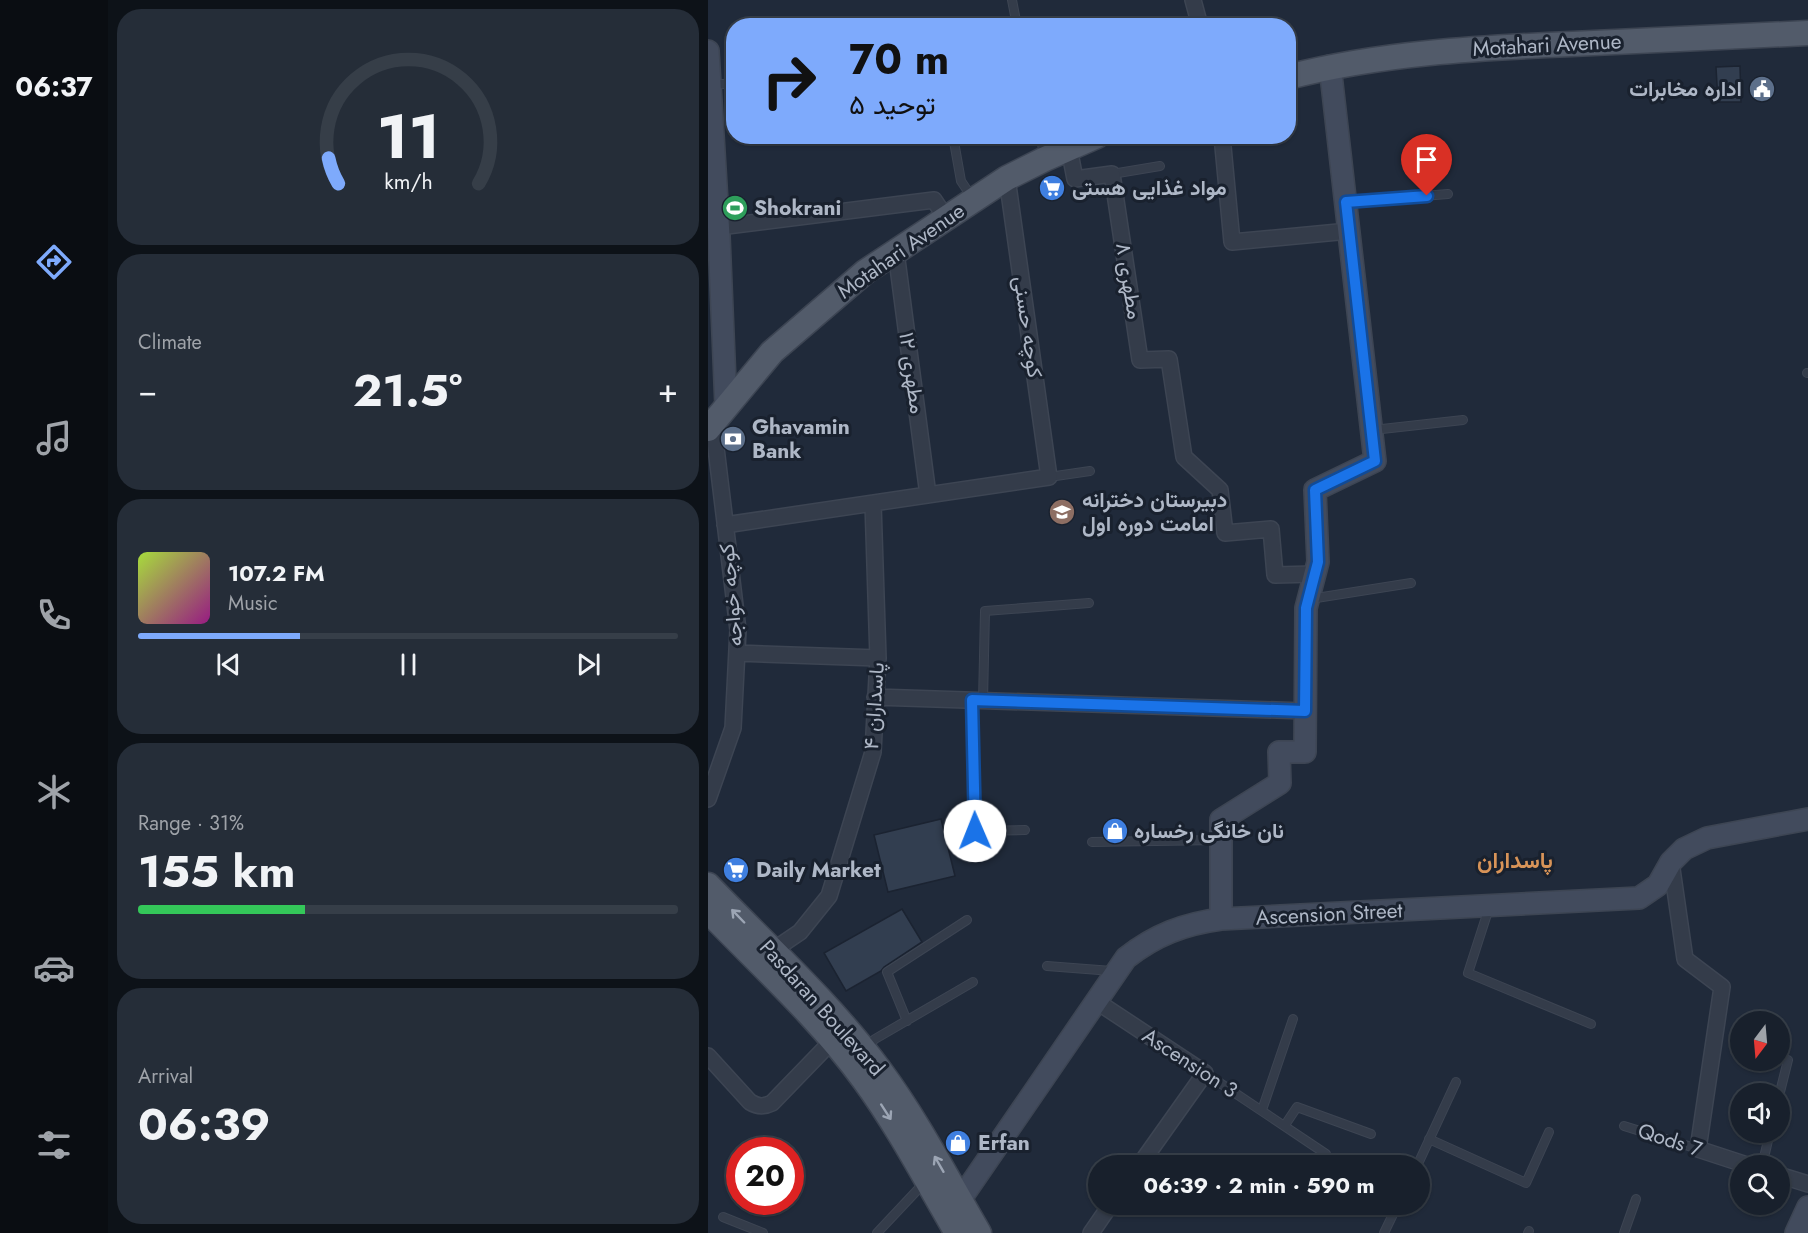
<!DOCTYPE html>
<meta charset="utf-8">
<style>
:root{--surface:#18202c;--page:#252d38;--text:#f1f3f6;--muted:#9fa3a9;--line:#363e48;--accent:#7eaafc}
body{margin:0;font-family:Jost,Vazirmatn,sans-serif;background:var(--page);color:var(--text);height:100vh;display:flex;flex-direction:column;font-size:22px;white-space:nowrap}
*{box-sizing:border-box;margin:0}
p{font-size:20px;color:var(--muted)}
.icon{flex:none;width:33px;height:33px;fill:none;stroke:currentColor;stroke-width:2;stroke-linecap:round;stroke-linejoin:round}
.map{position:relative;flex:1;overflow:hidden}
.details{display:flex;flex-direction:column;gap:9px;padding:9px;background:#0d1218;width:600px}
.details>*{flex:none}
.top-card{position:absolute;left:18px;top:18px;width:570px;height:126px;border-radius:24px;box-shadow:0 2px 4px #0004,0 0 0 2px var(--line);background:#7eaafc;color:#111;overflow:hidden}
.needle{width:39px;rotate:196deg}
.fabs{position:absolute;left:1022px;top:1011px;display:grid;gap:12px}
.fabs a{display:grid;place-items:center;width:60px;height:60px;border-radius:50%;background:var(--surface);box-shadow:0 2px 4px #0004,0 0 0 2px var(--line);font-size:30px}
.speed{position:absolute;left:18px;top:1137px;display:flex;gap:12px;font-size:30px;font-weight:700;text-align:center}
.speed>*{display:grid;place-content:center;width:78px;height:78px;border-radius:50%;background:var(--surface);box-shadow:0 2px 4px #0004,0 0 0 2px var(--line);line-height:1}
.speed .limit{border:9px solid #d22;background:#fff;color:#111}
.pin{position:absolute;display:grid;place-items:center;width:51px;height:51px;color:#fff;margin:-62px -26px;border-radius:50% 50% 50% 0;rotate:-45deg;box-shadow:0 0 6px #0007}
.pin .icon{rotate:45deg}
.me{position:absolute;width:66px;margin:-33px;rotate:359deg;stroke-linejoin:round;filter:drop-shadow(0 0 4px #0008)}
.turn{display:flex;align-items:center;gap:21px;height:126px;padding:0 24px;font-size:27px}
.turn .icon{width:78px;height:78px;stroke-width:2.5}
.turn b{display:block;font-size:42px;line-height:51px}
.big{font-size:45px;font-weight:700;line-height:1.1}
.details .tile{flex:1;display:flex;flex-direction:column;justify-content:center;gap:9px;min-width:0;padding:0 21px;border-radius:24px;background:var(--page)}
.details .dial{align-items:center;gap:0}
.dial svg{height:156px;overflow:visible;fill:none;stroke:var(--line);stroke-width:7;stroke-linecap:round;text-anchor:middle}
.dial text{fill:var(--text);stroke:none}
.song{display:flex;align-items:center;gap:18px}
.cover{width:72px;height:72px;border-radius:9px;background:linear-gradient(135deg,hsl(80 70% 55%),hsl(310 70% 35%))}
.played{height:6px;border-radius:3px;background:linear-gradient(90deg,var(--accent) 30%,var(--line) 30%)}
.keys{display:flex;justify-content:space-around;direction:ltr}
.heat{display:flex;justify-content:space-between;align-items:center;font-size:33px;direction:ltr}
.charge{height:9px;border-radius:4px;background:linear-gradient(90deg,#34c759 31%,var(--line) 0)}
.trip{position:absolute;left:380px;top:1155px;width:342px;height:60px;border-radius:30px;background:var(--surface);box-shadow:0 2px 4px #0004,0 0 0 2px var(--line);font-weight:700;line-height:60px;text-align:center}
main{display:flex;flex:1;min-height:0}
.menu{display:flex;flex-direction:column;width:108px;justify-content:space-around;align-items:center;background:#0a0d12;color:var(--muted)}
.menu .icon{width:42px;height:42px}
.menu .current{color:var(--accent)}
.menu b{font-size:27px;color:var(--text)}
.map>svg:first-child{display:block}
.building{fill:#323e50;stroke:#1b2331;stroke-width:1.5}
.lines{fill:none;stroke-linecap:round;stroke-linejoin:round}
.lane-casing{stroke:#3d4553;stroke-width:10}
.street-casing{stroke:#3d4553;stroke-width:18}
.secondary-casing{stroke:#3d4553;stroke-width:24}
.primary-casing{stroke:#3d4553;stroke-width:27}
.lane{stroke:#343c4a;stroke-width:8}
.street{stroke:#343c4a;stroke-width:15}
.secondary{stroke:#424b5d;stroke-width:21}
.primary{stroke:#525b6a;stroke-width:24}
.oneway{stroke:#9ca5b4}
.route-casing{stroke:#114b97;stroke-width:15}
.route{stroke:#1a73e8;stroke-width:10}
.labels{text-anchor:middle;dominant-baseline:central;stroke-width:6;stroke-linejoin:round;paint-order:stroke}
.street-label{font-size:21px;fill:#aeb7c6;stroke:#19212e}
.poi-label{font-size:21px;font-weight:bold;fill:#aeb7c6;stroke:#19212e;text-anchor:start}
.neighbourhood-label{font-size:22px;font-weight:bold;fill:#d89458;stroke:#19212e}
</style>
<main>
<nav class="menu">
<b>06:37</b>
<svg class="icon current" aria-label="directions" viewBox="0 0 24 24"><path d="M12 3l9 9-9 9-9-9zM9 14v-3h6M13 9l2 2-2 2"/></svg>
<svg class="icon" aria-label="music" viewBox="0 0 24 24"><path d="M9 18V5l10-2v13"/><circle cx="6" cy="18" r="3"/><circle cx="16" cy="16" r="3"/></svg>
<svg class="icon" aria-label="phone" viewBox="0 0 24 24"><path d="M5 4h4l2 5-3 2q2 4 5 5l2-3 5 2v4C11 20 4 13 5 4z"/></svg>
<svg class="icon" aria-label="climate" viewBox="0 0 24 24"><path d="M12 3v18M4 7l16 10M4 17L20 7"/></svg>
<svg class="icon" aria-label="car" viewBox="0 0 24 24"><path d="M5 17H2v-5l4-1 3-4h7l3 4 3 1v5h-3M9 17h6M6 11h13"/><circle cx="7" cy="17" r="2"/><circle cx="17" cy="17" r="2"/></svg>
<svg class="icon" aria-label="filters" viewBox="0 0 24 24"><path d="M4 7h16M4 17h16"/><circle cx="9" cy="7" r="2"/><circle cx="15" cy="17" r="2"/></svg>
</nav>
<section class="details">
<div class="tile dial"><svg viewBox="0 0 100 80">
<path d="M14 69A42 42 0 1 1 86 69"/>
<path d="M14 69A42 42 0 0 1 9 56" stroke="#7eaafc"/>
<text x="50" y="56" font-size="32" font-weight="700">11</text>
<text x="50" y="72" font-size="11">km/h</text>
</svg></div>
<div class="tile"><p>Climate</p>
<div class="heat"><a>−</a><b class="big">21.5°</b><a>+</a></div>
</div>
<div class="tile">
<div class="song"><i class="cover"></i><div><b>107.2 FM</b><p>Music</p></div></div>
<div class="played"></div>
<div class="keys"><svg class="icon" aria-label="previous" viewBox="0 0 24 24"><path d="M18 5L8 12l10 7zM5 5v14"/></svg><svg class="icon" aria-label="pause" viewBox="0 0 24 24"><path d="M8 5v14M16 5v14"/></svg><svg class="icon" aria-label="next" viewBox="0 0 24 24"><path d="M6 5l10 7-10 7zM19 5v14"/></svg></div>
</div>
<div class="tile"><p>Range · 31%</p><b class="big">155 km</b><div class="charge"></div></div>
<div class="tile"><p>Arrival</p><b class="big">06:39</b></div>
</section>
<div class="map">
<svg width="1100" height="1233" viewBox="0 0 1100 1233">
<rect width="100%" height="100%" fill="#202a3a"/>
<path class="building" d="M1032,66L1033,102H1010L1008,67Z
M233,819L247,876L180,892L166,835Z
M194,909L214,942L176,967L173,971L138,991L116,953Z"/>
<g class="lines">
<g class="lane-casing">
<path id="lane" d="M304,0L309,26
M4,85L26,83
M245,136L253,181L263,196
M332,136L337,157
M404,174L452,166
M639,202L740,194
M1099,373H1100
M665,430L755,420
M341,477L382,471
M602,599L703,583
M264,700L267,831L317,830
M275,701L277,611L381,603
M384,842L512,840
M781,908L760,973L883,1024
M339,966L404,971
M199,1021L179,972L259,920
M157,1048L167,1039L265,982
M497,1073L618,1154
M1071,1096L1080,1060
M554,1110L585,1019
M577,1125L589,1107L663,1134
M916,1126L990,1149
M721,1139L818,1183L841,1132
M709,1166L748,1082
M1054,1166L1062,1132
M15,1217L55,1233
M169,1233L215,1184
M676,1233L690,1204
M820,1233L821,1231
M916,1233L928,1199"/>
</g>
<g class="street-casing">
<path id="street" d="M485,0L492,26
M514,136L524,242L641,231
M361,148L367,179L404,174L432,360L461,359L476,457L512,490L517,533L563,529L567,575L607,574
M11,227L226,200L238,218
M188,252L220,495
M17,525L341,477L299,178
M29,653L170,658
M167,697L597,711
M0,799L25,728L30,630L5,423
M963,862L977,959L1014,987L990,1149L1042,1166
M64,951L92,932L121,896L165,752L170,658L165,503
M388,1001L497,1073L431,1166
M0,1056L42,1102C50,1107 56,1107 64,1103L124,1041
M1071,1175L1100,1184
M383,1233L403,1204"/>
</g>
<g class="secondary-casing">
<path id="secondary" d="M0,51L11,236L18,407
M513,919V820L572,783L571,752H597L598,608L610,562L607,490L667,461L622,66
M252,1200L418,958C447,935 476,924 513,919L931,898L950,885L963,862L976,849L999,838L1100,819
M1088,1233L1100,1207"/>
</g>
<g class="primary-casing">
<path id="primary" d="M580,77C674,53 768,48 864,44C943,40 1021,37 1100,33
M0,429L64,352L157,272L299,178L337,159L389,136
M0,885C56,943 123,1004 171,1069C209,1120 239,1178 271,1233
M0,911C53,966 111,1018 156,1080C191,1128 219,1182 249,1233"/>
</g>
<use href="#lane" class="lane"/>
<use href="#street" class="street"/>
<use href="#secondary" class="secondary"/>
<use href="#primary" class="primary"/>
</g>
<defs><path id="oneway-shaft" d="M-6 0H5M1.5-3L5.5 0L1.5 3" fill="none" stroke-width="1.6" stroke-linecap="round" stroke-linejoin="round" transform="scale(1.5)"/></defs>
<g class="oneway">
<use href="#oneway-shaft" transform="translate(30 916) rotate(-134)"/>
<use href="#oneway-shaft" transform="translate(178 1112) rotate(57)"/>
<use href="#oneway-shaft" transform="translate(231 1164) rotate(-120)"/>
</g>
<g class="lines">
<g class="route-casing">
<path id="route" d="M267,831L264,700L597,711L598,608L610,562L607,490L667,461L638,202L719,196"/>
</g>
<use href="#route" class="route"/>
</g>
<defs>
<g id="civic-disc" transform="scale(1.35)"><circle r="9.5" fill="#5c6f8a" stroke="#19212e"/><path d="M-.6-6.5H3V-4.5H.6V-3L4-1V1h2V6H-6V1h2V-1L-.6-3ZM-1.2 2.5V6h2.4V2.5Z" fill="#fff"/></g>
<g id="supermarket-disc" transform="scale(1.35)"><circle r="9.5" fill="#3f7fe0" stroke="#19212e"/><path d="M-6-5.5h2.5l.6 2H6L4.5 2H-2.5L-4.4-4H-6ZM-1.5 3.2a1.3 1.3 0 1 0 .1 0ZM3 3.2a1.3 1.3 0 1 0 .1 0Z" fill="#fff"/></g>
<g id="stadium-disc" transform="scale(1.35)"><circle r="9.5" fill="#2e9e5b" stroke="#19212e"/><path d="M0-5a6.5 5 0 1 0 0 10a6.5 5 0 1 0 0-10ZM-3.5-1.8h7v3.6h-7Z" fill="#fff"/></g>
<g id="bank-disc" transform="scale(1.35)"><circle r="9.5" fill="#5c6f8a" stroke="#19212e"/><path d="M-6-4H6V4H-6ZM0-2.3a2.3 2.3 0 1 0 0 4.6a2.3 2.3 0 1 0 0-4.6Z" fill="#fff"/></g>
<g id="school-disc" transform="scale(1.35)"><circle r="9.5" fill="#8d6e63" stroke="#19212e"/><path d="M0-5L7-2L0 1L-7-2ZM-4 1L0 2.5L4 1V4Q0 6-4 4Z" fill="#fff"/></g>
<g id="shop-disc" transform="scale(1.35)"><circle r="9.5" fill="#3f7fe0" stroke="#19212e"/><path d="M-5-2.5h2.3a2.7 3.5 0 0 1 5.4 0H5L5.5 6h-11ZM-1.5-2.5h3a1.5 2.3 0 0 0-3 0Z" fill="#fff"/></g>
</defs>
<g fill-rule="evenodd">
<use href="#civic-disc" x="1054" y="89"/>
<use href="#supermarket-disc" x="344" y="188"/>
<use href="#stadium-disc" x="27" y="208"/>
<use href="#bank-disc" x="25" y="439"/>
<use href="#school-disc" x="354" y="512"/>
<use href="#shop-disc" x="407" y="831"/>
<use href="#supermarket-disc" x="28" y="870"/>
<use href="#shop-disc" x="250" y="1143"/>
</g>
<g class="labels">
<g class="street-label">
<text transform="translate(839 45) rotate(-3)">Motahari Avenue</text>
<text transform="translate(193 251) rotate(-35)">Motahari Avenue</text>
<text transform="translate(421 281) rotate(81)">مطهری ۸</text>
<text transform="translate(320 327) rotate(82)">کوچه حسنی</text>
<text transform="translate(204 373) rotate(82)">مطهری ۱۲</text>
<text transform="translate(23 595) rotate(-95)">کوچه خواجه</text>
<text transform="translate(166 706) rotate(-86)">پاسداران ۴</text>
<text transform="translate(621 914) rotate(-3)">Ascension Street</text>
<text transform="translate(114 1008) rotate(48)">Pasdaran Boulevard</text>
<text transform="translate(482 1063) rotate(33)">Ascension 3</text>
<text transform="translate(962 1140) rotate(18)">Qods 7</text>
</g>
<g class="poi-label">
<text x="1034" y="89" text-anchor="end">اداره مخابرات</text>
<text x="364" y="188">مواد غذایی هستی</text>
<text x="46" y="208">Shokrani</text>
<text x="44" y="427">Ghavamin<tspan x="44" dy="24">Bank</tspan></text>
<text x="374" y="500">دبیرستان دخترانه<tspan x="374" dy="24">امامت دوره اول</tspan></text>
<text x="426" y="831">نان خانگی رخساره</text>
<text x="48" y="870">Daily Market</text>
<text x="270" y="1143">Erfan</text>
</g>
<g class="neighbourhood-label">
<text x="807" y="860">پاسداران</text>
</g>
</g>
</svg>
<div class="fabs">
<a><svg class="needle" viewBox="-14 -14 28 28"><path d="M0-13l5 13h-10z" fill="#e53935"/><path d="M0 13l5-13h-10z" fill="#9fa3a9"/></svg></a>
<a><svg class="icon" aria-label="sound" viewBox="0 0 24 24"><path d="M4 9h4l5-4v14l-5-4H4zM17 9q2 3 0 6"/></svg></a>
<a><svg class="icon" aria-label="search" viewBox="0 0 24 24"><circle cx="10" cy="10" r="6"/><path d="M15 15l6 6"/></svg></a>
</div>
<div class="speed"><div class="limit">20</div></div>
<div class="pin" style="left:719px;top:196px;background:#d93025"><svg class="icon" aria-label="arrive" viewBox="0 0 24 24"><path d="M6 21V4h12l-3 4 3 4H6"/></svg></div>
<svg class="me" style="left:267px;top:831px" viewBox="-20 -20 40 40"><circle r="19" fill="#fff"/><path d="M0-13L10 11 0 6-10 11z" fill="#1a73e8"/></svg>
<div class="trip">06:39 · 2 min · 590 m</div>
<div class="top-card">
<div class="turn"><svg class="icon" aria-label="right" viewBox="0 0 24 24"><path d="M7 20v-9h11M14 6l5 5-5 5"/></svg><div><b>70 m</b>توحید ۵</div></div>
</div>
</div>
</main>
